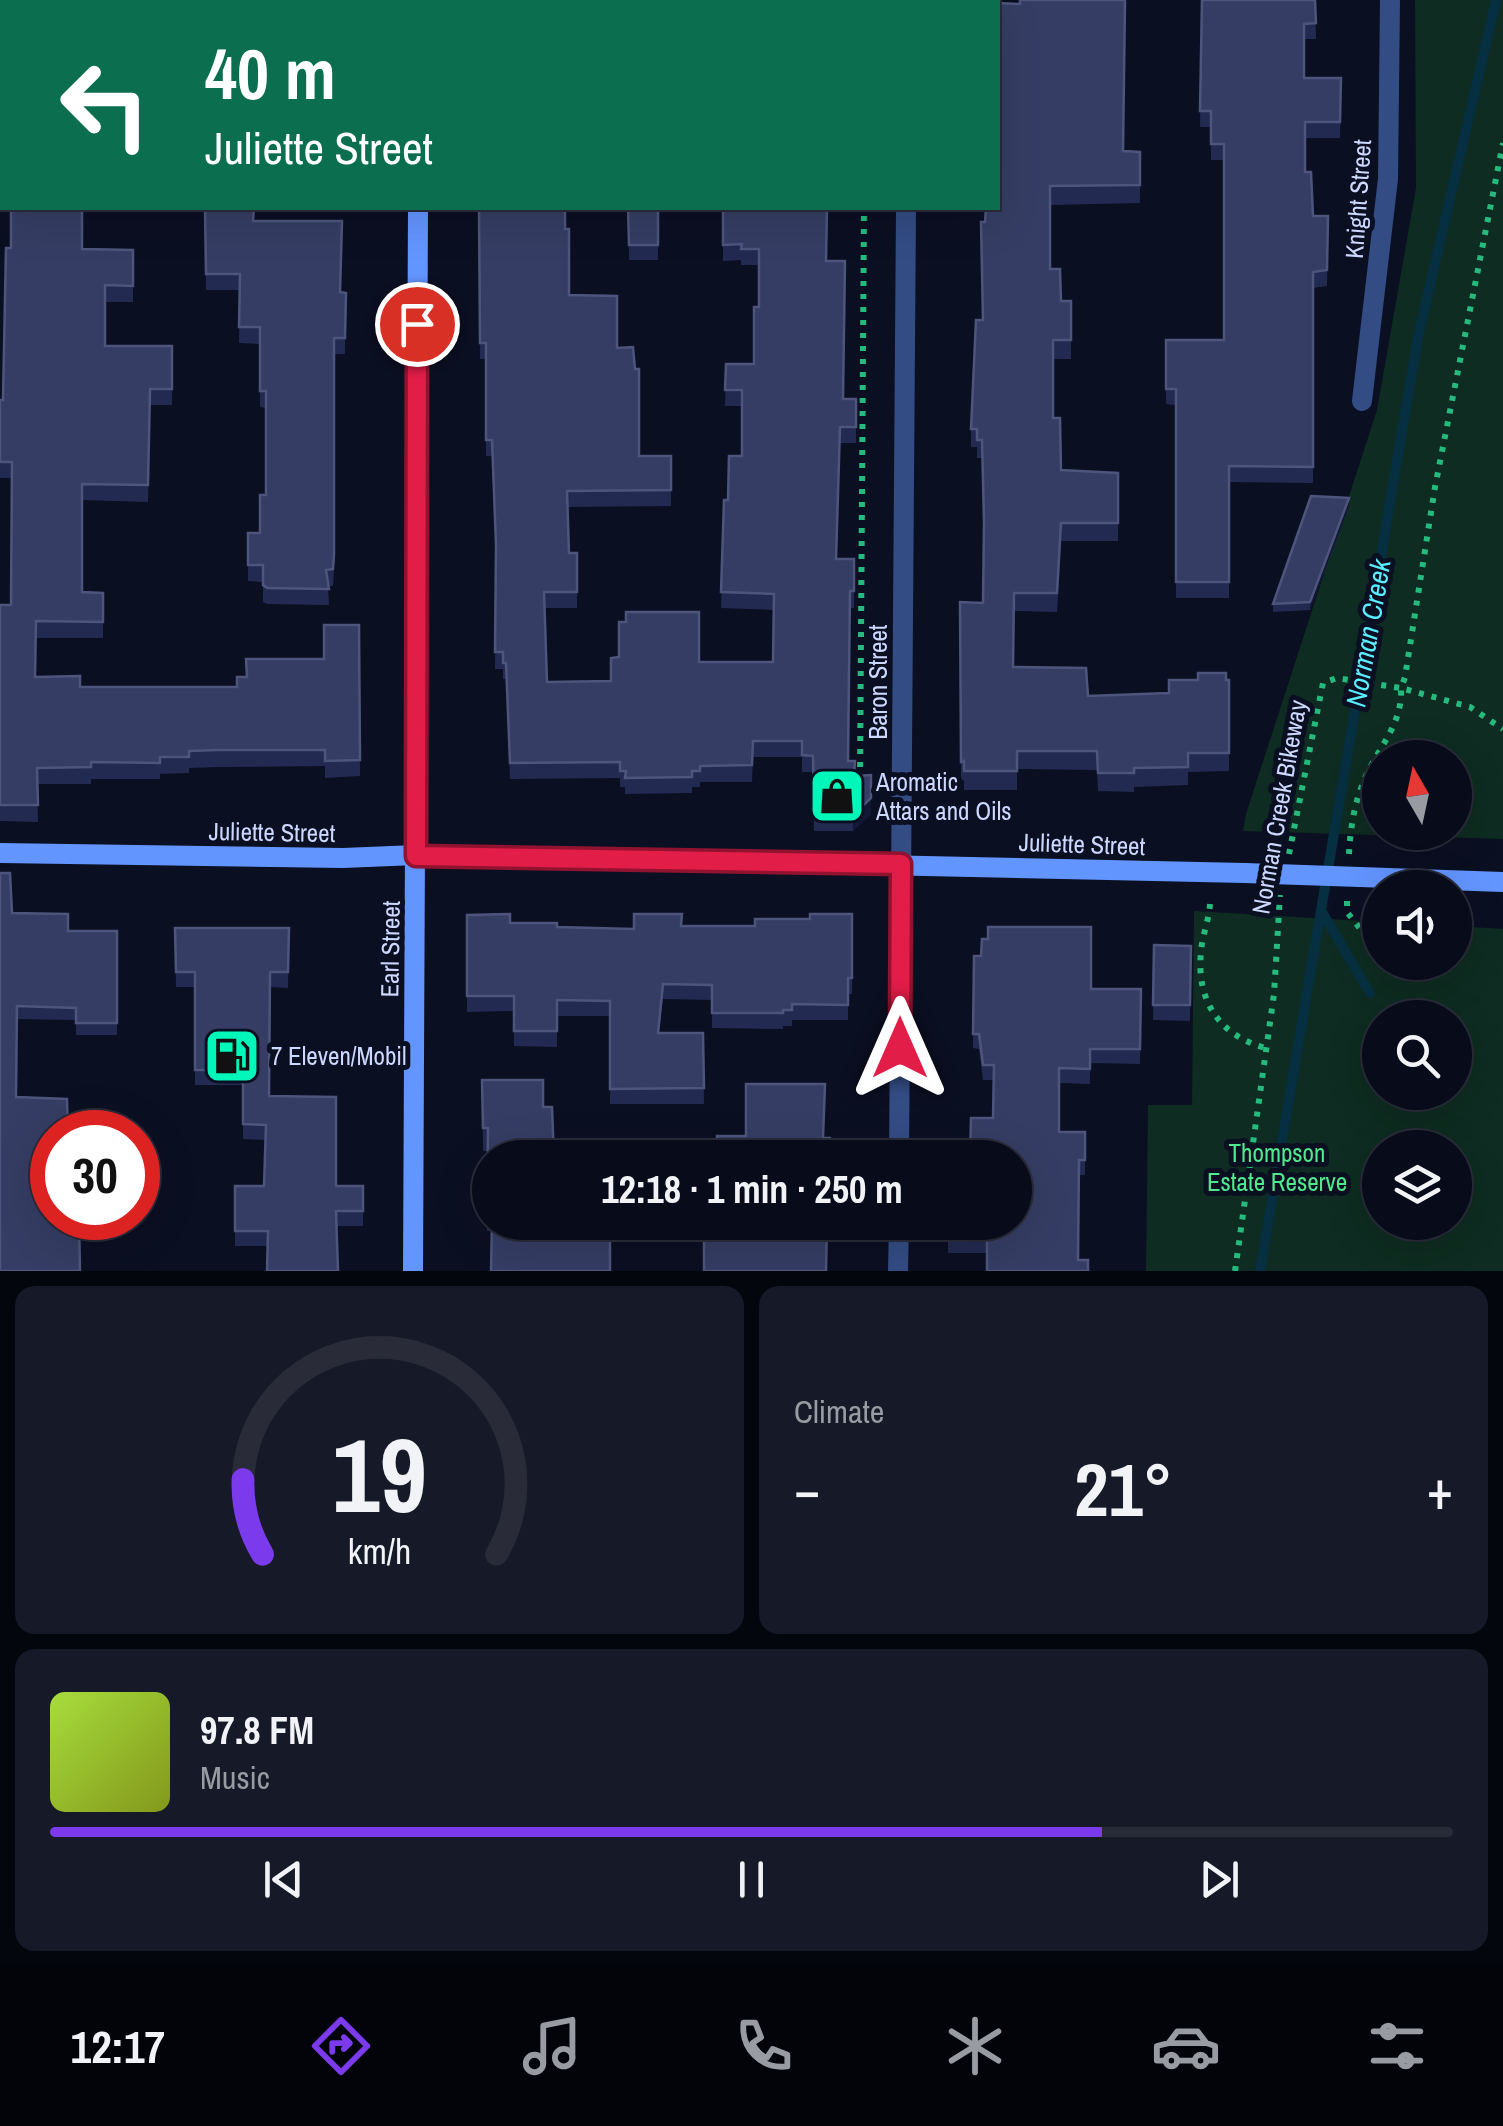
<!DOCTYPE html>
<meta charset="utf-8">
<style>
:root{--surface:#080b1a;--page:#161927;--text:#f1f3f6;--muted:#989ba2;--line:#292b39;--accent:#7c3aed}
body{margin:0;font-family:"Archivo Narrow",sans-serif;background:var(--page);color:var(--text);height:100vh;display:flex;flex-direction:column;font-size:38px;white-space:nowrap}
*{box-sizing:border-box;margin:0}
p{font-size:32px;color:var(--muted)}
.icon{flex:none;width:55px;height:55px;fill:none;stroke:currentColor;stroke-width:2;stroke-linecap:round;stroke-linejoin:round}
.map{position:relative;height:1271px;overflow:hidden}
.drawer{display:flex;flex-direction:column;gap:15px;padding:15px;background:#04060e;flex:1}
.drawer>*{flex:none}
.guide{position:absolute;left:0px;top:0px;width:1000px;height:210px;box-shadow:0 10px 40px #0002,0 0 0 2px var(--line);background:#0b6e4f;color:#fff;overflow:hidden}
.needle{width:65px;rotate:351deg}
.tools{position:absolute;left:1362px;top:740px;display:grid;gap:20px}
.tools a{display:grid;place-items:center;width:110px;height:110px;border-radius:50%;background:var(--surface);box-shadow:0 10px 40px #0002,0 0 0 2px var(--line);font-size:50px}
.speed{position:absolute;left:30px;top:1110px;display:flex;gap:20px;font-size:50px;font-weight:700;text-align:center}
.speed>*{display:grid;place-content:center;width:130px;height:130px;border-radius:50%;background:var(--surface);box-shadow:0 10px 40px #0002,0 0 0 2px var(--line);line-height:1}
.speed .limit{border:15px solid #d22;background:#fff;color:#111}
.pin{position:absolute;display:grid;place-items:center;width:85px;height:85px;color:#fff;margin:-42px;border:5px solid #fff;border-radius:50%;box-shadow:0 2px 10px #0007}
.me{position:absolute;width:110px;margin:-55px;rotate:0deg;stroke-linejoin:round;filter:drop-shadow(0 0 8px #0008)}
.turn{display:flex;align-items:center;gap:35px;height:210px;padding:0 40px;font-size:45px}
.turn .icon{width:130px;height:130px;stroke-width:2.5}
.turn b{display:block;font-size:70px;line-height:85px}
.big{font-size:75px;font-weight:700;line-height:1.1}
.drawer .tile{flex:1;display:flex;flex-direction:column;justify-content:center;gap:15px;min-width:0;padding:0 35px;border-radius:20px;background:var(--page)}
.drawer .dial{align-items:center;gap:0}
.dial svg{height:260px;overflow:visible;fill:none;stroke:var(--line);stroke-width:7;stroke-linecap:round;text-anchor:middle}
.dial text{fill:var(--text);stroke:none}
.song{display:flex;align-items:center;gap:30px}
.cover{width:120px;height:120px;border-radius:15px;background:linear-gradient(135deg,hsl(80 70% 55%),hsl(70 70% 35%))}
.played{height:10px;border-radius:5px;background:linear-gradient(90deg,var(--accent) 75%,var(--line) 75%)}
.keys{display:flex;justify-content:space-around;direction:ltr}
.heat{display:flex;justify-content:space-between;align-items:center;font-size:55px;direction:ltr}
.drawer .tiles{flex:1;display:grid;gap:15px;grid-template-columns:1fr 1fr}
.tile:last-child{grid-column:span 2}
.trip{position:absolute;left:472px;top:1140px;width:560px;height:100px;border-radius:50px;background:var(--surface);box-shadow:0 10px 40px #0002,0 0 0 2px var(--line);font-weight:700;line-height:100px;text-align:center}
.tab-bar{display:flex;height:160px;justify-content:space-around;align-items:center;background:#03040a;color:var(--muted)}
.tab-bar .icon{width:70px;height:70px}
.tab-bar .selected{color:var(--accent)}
.tab-bar b{font-size:45px;color:var(--text)}
.map>svg:first-child{display:block}
.green{fill:#0e2c21;fill-rule:evenodd}
.lines{fill:none;stroke-linecap:round;stroke-linejoin:round}
.stream{stroke:#063041;stroke-width:10}
.path{stroke:#25bb7e;stroke-width:6;stroke-dasharray:5 8;stroke-linecap:butt}
.minor{stroke:#334c84;stroke-width:20}
.secondary{stroke:#6395ff;stroke-width:20}
.secondary-bridge{stroke:#6395ff;stroke-width:20}
.wall{fill:#232a51}
.shaded-wall{fill:#121736}
.building{fill:#353d64;stroke:#4d557c;stroke-width:2.5}
.route-casing{stroke:#92132f;stroke-width:25}
.route{stroke:#e11d48;stroke-width:18}
.labels{text-anchor:middle;dominant-baseline:central;stroke-width:10;stroke-linejoin:round;paint-order:stroke}
.street-label{font-size:25px;fill:#ccd8ff;stroke:#0b0f22}
.poi-label{font-size:25px;fill:#ccd8ff;stroke:#0b0f22;text-anchor:start}
.park-label{font-size:25px;fill:#50e88d;stroke:#0b0f22}
.water-label{font-size:28px;font-style:italic;fill:#5aecff;stroke:#0b0f22}
</style>
<div class="map">
<svg width="1503" height="1271" viewBox="0 0 1503 1271">
<rect width="100%" height="100%" fill="#0b0f22"/>
<path class="green" d="M1415,0H1503V839L1243,831L1246,814L1377,410L1416,188ZM1380,758H1455V832H1380Z
M1194,911L1380,922V962H1455V926L1503,929V1271H1146L1148,1105H1192ZM1380,1018H1455V1092H1380ZM1380,1148H1455V1222H1380Z"/>
<g class="lines">
<path class="stream" d="M1322,912L1370,993
M1260,1271L1418,337L1496,0"/>
<path class="path" d="M865,2V0
M860,780L864,208
M1289,854L1323,683L1337,678L1401,688L1405,677L1435,487L1503,143
M1349,854C1350,831 1354,805 1363,783C1376,749 1403,726 1401,688L1470,707L1503,729
M1347,901V912L1380,954
M1210,904C1209,920 1202,936 1201,952C1196,1000 1219,1036 1266,1048
M1387,962L1401,980
M1235,1271L1274,994L1280,895"/>
<path class="minor" d="M907,2V0
M1362,401L1388,179L1390,0
M899,1158L906,208
M898,1271L899,1222"/>
<path class="secondary" d="M418,2V0
M0,853L343,858L416,855L1245,873
M1360,877L1503,882
M413,1271L418,208"/>
<path class="secondary-bridge" d="M1245,873L1360,877"/>
</g>
<path class="wall" d="M2,0H345V2H2Z
M484,0H560V2H484Z
M667,0H838V2H667Z
M1202,0H1315L1316,39H1304V78L1341,94L1340,138H1305V172L1313,216H1328L1327,286L1313,288V483L1229,482V598H1176V405L1166,404V340H1224V160H1211V127H1200Z
M1123,151L1140,152V203L1050,205V269L1061,301H1071V359H1053V418L1061,470L1118,473V541H1061L1057,612L1014,611L1013,667L1088,696L1169,693L1229,680V771L1188,772V785L1134,787V792L1098,791L1097,770L1017,769V790H964V780L961,781L960,602L983,603L984,535L982,458H977V447H971V429L983,320L986,208Z
M205,208L254,221L341,292L346,293L345,354H334V571L333,586H328L329,605L267,604L263,602V582L248,581V533H260L266,495V408L260,407V344L239,343L240,290H206Z
M479,208L569,295L617,348L639,456H671V506L568,507L569,553H577V608H544L547,682L611,681L699,662H773L774,610L721,608L724,500H728L742,456V406H725L726,364H754L759,307V265H741V260L723,261V208L826,261L843,399H856V443H840L837,559H854V608H850L848,761L871,814L853,831H814L813,772H802V757H753L752,782H700V787H692V793L625,794V787H620V778L510,779L506,679H503V669H495L496,558L492,456H486V359H480Z
M628,208H658V260H629Z
M11,248L133,250V302H105V346H172V405H150L148,502L82,500V592L103,593V638H36L35,677L80,687H237L246,677L324,659L359,625L360,776L325,778V766L218,767L189,768V773L160,774V779H91V784H37L38,822L0,821V605H11L12,478H0V400H3Z
M1349,506L1310,610L1273,612V604Z
M0,873L12,913L68,931H117V1035H76V1020L17,1019L0,1149Z
M852,914V994H848V1020H792V1026H783V1029L712,1028V1000L663,999L659,1033H703L704,1104H610V1016H557V1047L514,1046V1011L467,1012V915L510,923L557,927L634,929L681,926H755Z
M175,928H289L288,988L270,987V1096L336,1186H363V1226H337L268,1246H235V1186H264L265,1140L243,1139V1085H195V987H176Z
M1154,945L1191,946L1190,1021L1153,1020Z
M974,956L1091,989H1141L1140,1064L1090,1063V1084L1059,1083V1132H1085V1175H1079L987,1253H948V1222H1015L993,1118L994,1080H983L979,1049L973,1048Z
M482,1080L490,1158V1222H618V1237L487,1231V1151H483Z"/>
<path class="shaded-wall" d="M1349,498V506L1310,610V602Z
M871,798V814L853,831V815Z"/>
<path class="building" d="M2,0H196V2H2V25Z
M255,0H345V2H255Z
M484,0H542L541,2H484Z
M716,0H837V2H716Z
M1020,0H1125L1123,151L1140,152V185L1050,186V269H1060L1061,301H1071V340H1053V418H1060L1061,470L1118,473V523H1061L1057,593H1014L1013,667L1086,668L1088,696L1169,693V680H1198V673H1226V680H1229V753H1188V767L1134,768V773H1098L1097,751H1017V771H964V761L961,762L960,602L983,603L984,522L982,440H977V429H971L976,320H983L981,222H985L986,208H998V3L1020,4Z
M1202,0H1315L1316,23L1304,24V78H1341L1340,122H1305V172H1311L1313,216H1328L1327,270L1313,272V467L1229,466V582H1176V389H1166V340H1224V144H1211V111H1200Z
M0,50H2V120H1Z
M11,208H82V249L133,250V286L105,285V346H172V389H150L148,485L82,484V592L103,593V622L36,621L35,677L80,676V687H237V677H247L246,659H324V625H359L360,760L325,761V750H218L189,751V757H160V763L91,762V767L37,768L38,805H0V605H11L12,462H0V400H3L6,248H11Z
M205,208H254L253,221H342L340,292L346,293L345,338H334V555L333,569L326,570L329,589L267,588L263,585V565H248V533H260V495H266V391H260V327H239L240,274H206Z
M479,208H565V229H569V295L617,296V348L633,347L635,369H639V456H671V490L567,491L569,553H577V592H544L547,682L611,681V658L619,657V622H626V612H699V662H773L774,594L721,592L724,500H728L729,456H742V390H725L726,364H754V307H759V249H741L742,244L723,245V208H827L826,261H845L843,399H856V427H840L836,559H854V591H850L848,761H855L854,776L871,775V798L853,815H814L813,756L802,755V741H753L752,765L700,766V771H692V777L625,778L626,771H620V762L510,763L506,663H503V652H495L496,545L492,440H486V343H480Z
M628,208H658V245H629Z
M1311,496L1349,498L1310,602L1273,604Z
M0,873H10L12,913L68,914V931H117V1023H76V1008L17,1006L16,1097L67,1099L68,1132H52V1218H79L80,1271H0Z
M510,914V923H557V927L634,929V914H682L681,926H755V919H810V914H852V978H848V1005L792,1004V1010H783V1013H712V985L663,984L658,1033H703L704,1088L610,1089V1001L557,1000V1031H514V996H467V915Z
M988,927H1091V989H1141L1140,1049H1090V1069L1059,1068V1132H1085V1160H1079L1078,1260H1088V1271H987V1238H948V1222H1015V1158H970L971,1118H993L994,1065H983L979,1034H973L974,956H981L982,939H988Z
M175,928H289L288,972H270L269,1096L336,1097V1186H363V1211H336L338,1271H267L268,1231H235V1186H264L266,1125L243,1124V1070H195V972H176Z
M1154,945L1191,946L1190,1005H1153Z
M482,1080H543V1107H552L554,1158H490V1208H487L488,1128H483Z
M746,1084H825L823,1138H830L829,1158H716L717,1136H746Z
M492,1222H610V1271H491Z
M731,1222H827L826,1271H704V1234L731,1231Z"/>
<g class="lines">
<g class="route-casing">
<path id="route" d="M417,324L416,856L901,864L900,1048"/>
</g>
<use href="#route" class="route"/>
</g>
<defs>
<g id="shop-square" transform="scale(2.875)"><rect x="-9" y="-9" width="18" height="18" rx="4" fill="#00f7ba" stroke="#0b0f22"/><path d="M-5-2.5h2.3a2.7 3.5 0 0 1 5.4 0H5L5.5 6h-11ZM-1.5-2.5h3a1.5 2.3 0 0 0-3 0Z" fill="#111"/></g>
<g id="fuel-square" transform="scale(2.875)"><rect x="-9" y="-9" width="18" height="18" rx="4" fill="#00f7ba" stroke="#0b0f22"/><path d="M-5.5-6h7V0h2V4h1.3V-2.5L3-4.5l.8-.8L6-3V5H2.5V1h-1V6h-7ZM-4.2-4.7v3.2H.2V-4.7Z" fill="#111"/></g>
</defs>
<g fill-rule="evenodd">
<use href="#shop-square" x="837" y="796"/>
<use href="#fuel-square" x="232" y="1056"/>
</g>
<g class="labels">
<g class="street-label">
<text transform="translate(1358 199) rotate(-86)">Knight Street</text>
<text transform="translate(878 682) rotate(-90)">Baron Street</text>
<text transform="translate(1279 807) rotate(-80)">Norman Creek Bikeway</text>
<text transform="translate(272 832) rotate(1)">Juliette Street</text>
<text transform="translate(1082 844) rotate(2)">Juliette Street</text>
<text transform="translate(390 949) rotate(-89)">Earl Street</text>
</g>
<g class="poi-label">
<text x="876" y="782">Aromatic<tspan x="876" dy="29">Attars and Oils</tspan></text>
<text x="271" y="1056">7 Eleven/Mobil</text>
</g>
<g class="park-label">
<text x="1277" y="1153">Thompson<tspan x="1277" dy="29">Estate Reserve</tspan></text>
</g>
<g class="water-label">
<text transform="translate(1368 633) rotate(-80)">Norman Creek</text>
</g>
</g>
</svg>
<div class="tools">
<a><svg class="needle" viewBox="-14 -14 28 28"><path d="M0-13l5 13h-10z" fill="#e53935"/><path d="M0 13l5-13h-10z" fill="#989ba2"/></svg></a>
<a><svg class="icon" aria-label="sound" viewBox="0 0 24 24"><path d="M4 9h4l5-4v14l-5-4H4zM17 9q2 3 0 6"/></svg></a>
<a><svg class="icon" aria-label="search" viewBox="0 0 24 24"><circle cx="10" cy="10" r="6"/><path d="M15 15l6 6"/></svg></a>
<a><svg class="icon" aria-label="layers" viewBox="0 0 24 24"><path d="M12 4l9 5-9 5-9-5zM3 14l9 5 9-5"/></svg></a>
</div>
<div class="speed"><div class="limit">30</div></div>
<div class="pin" style="left:417px;top:324px;background:#d93025"><svg class="icon" aria-label="arrive" viewBox="0 0 24 24"><path d="M6 21V4h12l-3 4 3 4H6"/></svg></div>
<svg class="me" style="left:900px;top:1048px" viewBox="-20 -20 40 40"><path d="M0-17L14 15 0 8-14 15z" fill="#e11d48" stroke="#fff" stroke-width="4"/></svg>
<div class="trip">12:18 · 1 min · 250 m</div>
<div class="guide">
<div class="turn"><svg class="icon" aria-label="left" viewBox="0 0 24 24"><path d="M17 20v-9H6M10 6l-5 5 5 5"/></svg><div><b>40 m</b>Juliette Street</div></div>
</div>
</div>
<section class="drawer">
<div class="tiles">
<div class="tile dial"><svg viewBox="0 0 100 80">
<path d="M14 69A42 42 0 1 1 86 69"/>
<path d="M14 69A42 42 0 0 1 8 46" stroke="#7c3aed"/>
<text x="50" y="56" font-size="32" font-weight="700">19</text>
<text x="50" y="72" font-size="11">km/h</text>
</svg></div>
<div class="tile"><p>Climate</p>
<div class="heat"><a>−</a><b class="big">21°</b><a>+</a></div>
</div>
<div class="tile">
<div class="song"><i class="cover"></i><div><b>97.8 FM</b><p>Music</p></div></div>
<div class="played"></div>
<div class="keys"><svg class="icon" aria-label="previous" viewBox="0 0 24 24"><path d="M18 5L8 12l10 7zM5 5v14"/></svg><svg class="icon" aria-label="pause" viewBox="0 0 24 24"><path d="M8 5v14M16 5v14"/></svg><svg class="icon" aria-label="next" viewBox="0 0 24 24"><path d="M6 5l10 7-10 7zM19 5v14"/></svg></div>
</div>
</div>
</section>
<nav class="tab-bar">
<b>12:17</b>
<svg class="icon selected" aria-label="directions" viewBox="0 0 24 24"><path d="M12 3l9 9-9 9-9-9zM9 14v-3h6M13 9l2 2-2 2"/></svg>
<svg class="icon" aria-label="music" viewBox="0 0 24 24"><path d="M9 18V5l10-2v13"/><circle cx="6" cy="18" r="3"/><circle cx="16" cy="16" r="3"/></svg>
<svg class="icon" aria-label="phone" viewBox="0 0 24 24"><path d="M5 4h4l2 5-3 2q2 4 5 5l2-3 5 2v4C11 20 4 13 5 4z"/></svg>
<svg class="icon" aria-label="climate" viewBox="0 0 24 24"><path d="M12 3v18M4 7l16 10M4 17L20 7"/></svg>
<svg class="icon" aria-label="car" viewBox="0 0 24 24"><path d="M5 17H2v-5l4-1 3-4h7l3 4 3 1v5h-3M9 17h6M6 11h13"/><circle cx="7" cy="17" r="2"/><circle cx="17" cy="17" r="2"/></svg>
<svg class="icon" aria-label="filters" viewBox="0 0 24 24"><path d="M4 7h16M4 17h16"/><circle cx="9" cy="7" r="2"/><circle cx="15" cy="17" r="2"/></svg>
</nav>
